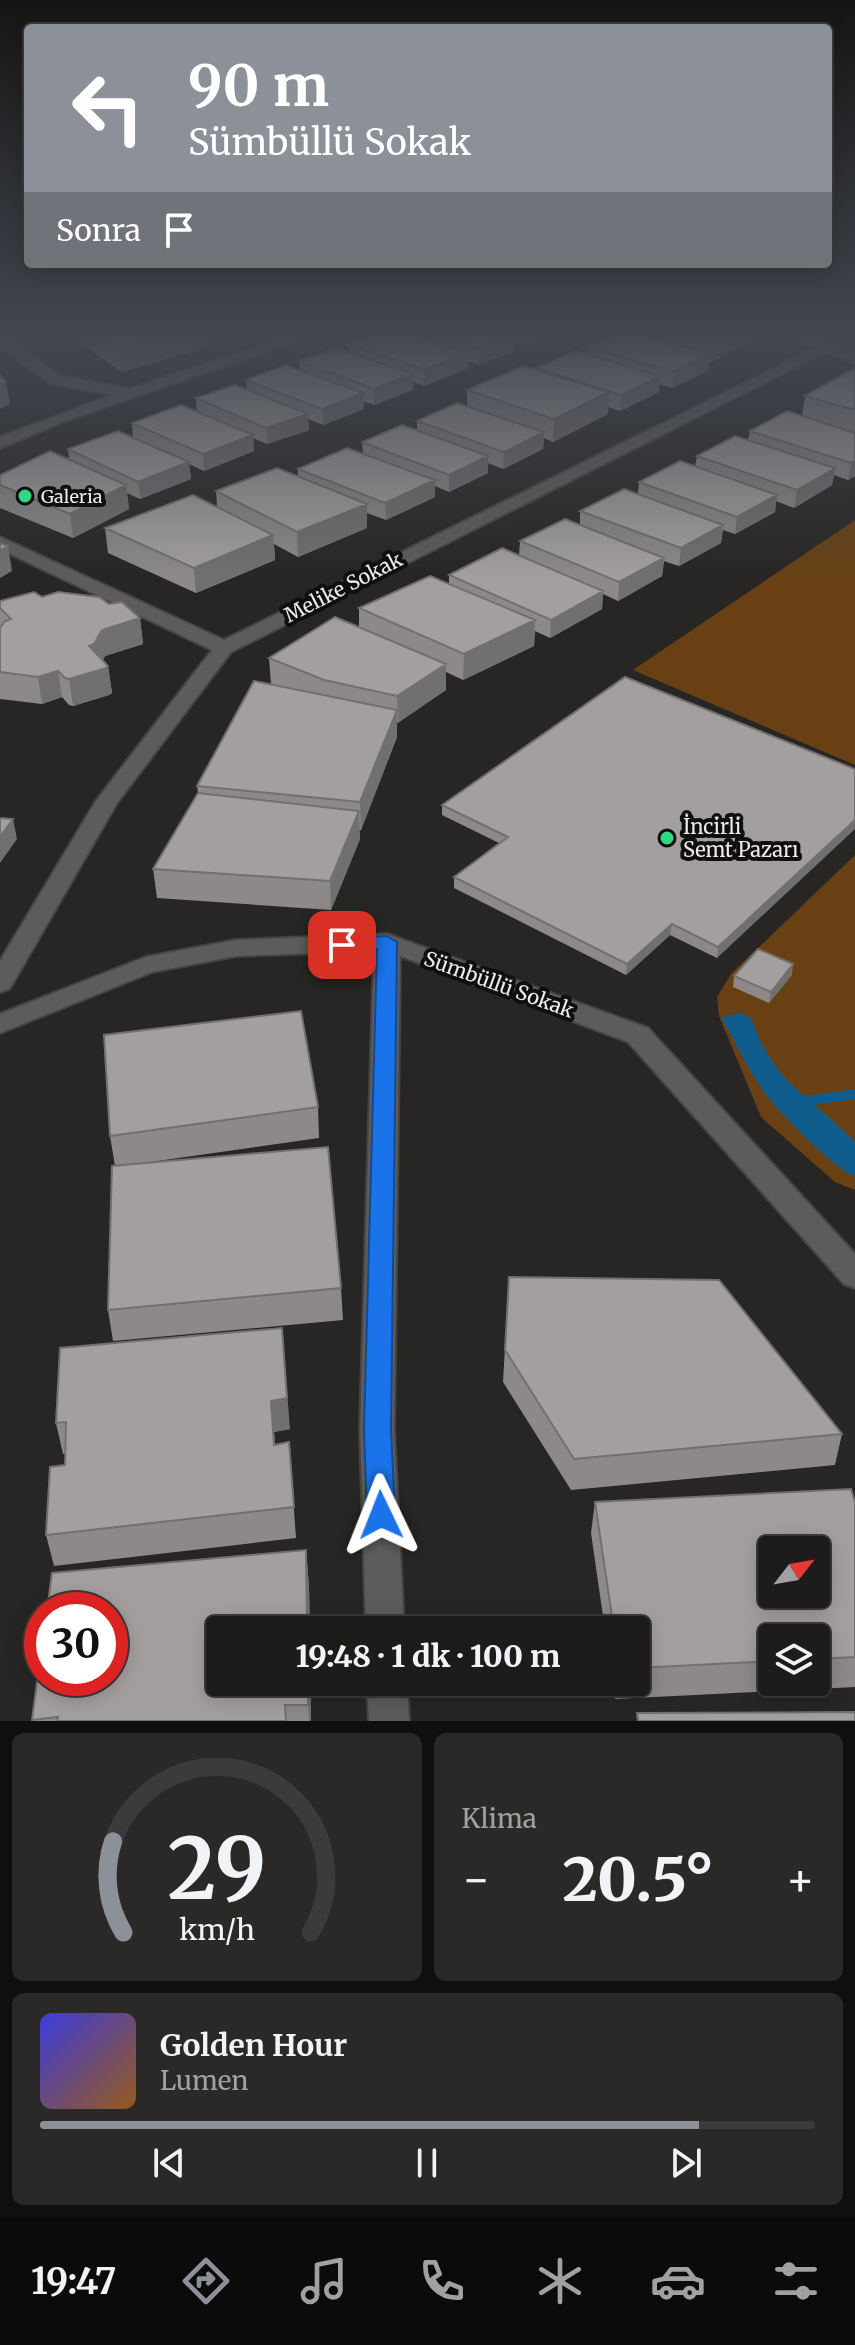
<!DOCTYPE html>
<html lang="tr">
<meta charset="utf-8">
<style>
:root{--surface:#1e1c1b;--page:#2b2928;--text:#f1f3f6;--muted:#a1a1a3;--line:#3c3a3a;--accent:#8c9099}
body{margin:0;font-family:Merriweather,serif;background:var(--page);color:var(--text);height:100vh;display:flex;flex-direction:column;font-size:30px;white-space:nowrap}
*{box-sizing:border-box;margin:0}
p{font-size:26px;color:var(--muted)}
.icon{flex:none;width:44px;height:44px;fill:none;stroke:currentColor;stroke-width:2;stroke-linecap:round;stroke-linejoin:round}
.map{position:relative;height:1721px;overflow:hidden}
.drawer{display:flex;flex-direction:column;gap:12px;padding:12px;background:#100f0f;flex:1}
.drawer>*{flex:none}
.hud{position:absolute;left:24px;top:24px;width:808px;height:244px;border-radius:8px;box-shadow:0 4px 20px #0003,0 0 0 2px var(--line);background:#8c9099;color:#fff;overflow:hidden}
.needle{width:52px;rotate:59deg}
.fabs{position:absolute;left:758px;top:1536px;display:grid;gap:16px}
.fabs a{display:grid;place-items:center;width:72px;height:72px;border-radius:8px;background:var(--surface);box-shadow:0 4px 20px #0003,0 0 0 2px var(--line);font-size:40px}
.speed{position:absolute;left:24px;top:1592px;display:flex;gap:16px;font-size:40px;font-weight:700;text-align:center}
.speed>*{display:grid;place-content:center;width:104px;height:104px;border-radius:50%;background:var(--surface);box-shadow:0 4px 20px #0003,0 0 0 2px var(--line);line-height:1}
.speed .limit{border:12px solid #d22;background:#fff;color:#111}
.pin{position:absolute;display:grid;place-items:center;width:68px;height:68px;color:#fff;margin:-34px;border-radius:16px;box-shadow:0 4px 12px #0006}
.me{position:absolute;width:88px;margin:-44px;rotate:358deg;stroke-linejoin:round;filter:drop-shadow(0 0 6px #0008)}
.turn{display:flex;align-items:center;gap:28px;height:168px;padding:0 32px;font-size:36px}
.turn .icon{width:104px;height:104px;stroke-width:2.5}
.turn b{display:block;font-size:56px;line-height:68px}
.then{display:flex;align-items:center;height:76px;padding:0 32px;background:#0003;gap:16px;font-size:30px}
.big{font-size:60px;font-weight:800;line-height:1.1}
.drawer .tile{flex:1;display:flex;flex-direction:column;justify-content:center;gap:12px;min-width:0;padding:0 28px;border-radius:12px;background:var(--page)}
.drawer .dial{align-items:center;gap:0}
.dial svg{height:208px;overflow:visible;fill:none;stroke:var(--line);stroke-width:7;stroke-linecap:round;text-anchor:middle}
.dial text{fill:var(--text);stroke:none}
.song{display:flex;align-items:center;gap:24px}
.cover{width:96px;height:96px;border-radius:12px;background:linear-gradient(135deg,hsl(240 70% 55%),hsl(30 70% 35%))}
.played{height:8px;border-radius:4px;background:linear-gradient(90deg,var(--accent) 85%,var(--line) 85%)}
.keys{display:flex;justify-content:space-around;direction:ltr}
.heat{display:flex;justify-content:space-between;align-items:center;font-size:44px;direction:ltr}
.drawer .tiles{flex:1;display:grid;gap:12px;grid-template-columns:1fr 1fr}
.tile:last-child{grid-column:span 2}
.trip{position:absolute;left:206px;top:1616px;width:444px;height:80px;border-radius:8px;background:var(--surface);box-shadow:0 4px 20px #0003,0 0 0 2px var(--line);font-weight:800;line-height:80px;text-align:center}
.tabs{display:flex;height:128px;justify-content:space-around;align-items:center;background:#0c0b0b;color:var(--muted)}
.tabs .icon{width:56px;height:56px}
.tabs .active{color:var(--accent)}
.tabs b{font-size:36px;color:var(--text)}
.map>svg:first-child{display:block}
.green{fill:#684014}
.water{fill:#105d8d}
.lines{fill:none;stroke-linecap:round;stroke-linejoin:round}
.stream{fill:#105d8d;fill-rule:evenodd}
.street-casing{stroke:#464442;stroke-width:4}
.secondary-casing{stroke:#464442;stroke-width:4}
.street{fill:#5e5c5a;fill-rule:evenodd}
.secondary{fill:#5e5c5a;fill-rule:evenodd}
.wall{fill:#8c8988;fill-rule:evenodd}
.shaded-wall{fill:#726f6f}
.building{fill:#a39f9e;stroke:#726f6f;stroke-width:2;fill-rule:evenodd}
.route{fill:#1a73e8;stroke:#114b97;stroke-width:2}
.poi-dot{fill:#30d883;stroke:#100f0e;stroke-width:3}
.labels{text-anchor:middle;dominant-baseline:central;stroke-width:8;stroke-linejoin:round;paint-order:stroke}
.far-poi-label{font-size:18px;fill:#edecea;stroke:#100f0e;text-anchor:start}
.street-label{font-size:20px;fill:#edecea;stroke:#100f0e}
.poi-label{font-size:20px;fill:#edecea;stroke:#100f0e;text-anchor:start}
</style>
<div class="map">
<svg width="855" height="1721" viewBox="0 0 855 1721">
<rect width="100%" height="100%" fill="#282624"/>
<path class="green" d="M855,520V765L633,670Z
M855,855V1190L835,1182L761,1117L719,1016L717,997L731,974Z"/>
<path class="water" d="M740,1013L751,1018C776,1087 809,1094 855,1142V1176C836,1171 777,1110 764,1092C748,1069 735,1042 721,1017Z"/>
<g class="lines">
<path class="stream" d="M855,1089V1099L807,1106L802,1105L800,1101L802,1097L807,1096Z"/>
<g class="street-casing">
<path id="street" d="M823,344L830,348L828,351L231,652L117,803L13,983L9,989L0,992V961L96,801L212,650L0,549V537L224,640Z
M387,934L648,1028L855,1254V1288L844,1284L628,1042L400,956L394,1429L404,1630H366L360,1429L374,951L236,956L152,972L0,1033V1014L146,957L236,940Z
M367,1682H407L409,1721H369Z"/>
</g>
<g class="secondary-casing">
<path id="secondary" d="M0,337H5L60,376L130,389L287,337H309L65,421L0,448V437L113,395L50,383L0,347Z
M787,337H808L855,354V363Z"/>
</g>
<use href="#street" class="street"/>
<use href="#secondary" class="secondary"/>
</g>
<path class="wall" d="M76,337H207L208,347L122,372L76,340Z
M366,337H544L528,343L515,339L514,351L478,365L468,361V368L424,386L413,382V390L374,405L363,401L364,409L323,425L308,419L309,430L267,444L253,438L254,451L204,471L189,464L191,479L140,499L127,493L129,509L73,538L0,508V475L69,459L68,449L133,437L132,423L197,412L196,398L247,390L246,380L300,370L299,361L349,352L348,344Z
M611,337H755L754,340L709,363L708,370L672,388L659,384V392L620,411L608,407V414L553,442L544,438L543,449L503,469L488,463V473L449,492L435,486V497L386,520L367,513V528L298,557L274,544L275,560L196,593L108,553L105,528L217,507L216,491L298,477V469L363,454L362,442L417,430V421L467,407V390L588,355V347Z
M855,368V476L848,480L834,475L832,485L794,508L776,501L775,512L735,534L723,530L721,543L679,566L664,561L662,576L618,601L603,594L602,609L550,638L535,631L534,646L463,680L446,672V690L397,723V737L361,830H359L360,839L331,910L157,898L153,869L198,793L197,786L271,684L269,658L359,628V608L449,584V575L519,556L520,541L580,524V511L638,494L639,482L695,467L697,456L748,440L750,431L802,416L805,396Z
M42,597L109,604L140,618L143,644L105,656L103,660L108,666L112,693L109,695L73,706L69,705L62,697L42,704L0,699V601Z
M855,769L717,958L670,935L626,975L454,888V877L499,843L442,815V805Z
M792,975L769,1003L733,987L734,976Z
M318,1107L319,1138L129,1165L341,1288L343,1320L113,1341L108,1310L115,1166L110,1136Z
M509,1277L842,1434L835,1465L571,1490L503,1382Z
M60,1348L290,1429L274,1432L275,1445L289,1442L296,1538L54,1566L46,1535L65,1465V1454H63L56,1423Z
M595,1502H855V1687L615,1699L613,1682H636V1630H605L591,1533ZM772,1638H816V1682H772Z
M306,1550L309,1587L311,1721H32Z"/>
<path class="shaded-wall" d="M166,337H207L208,347L122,372L120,351Z
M510,337H515L514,351L478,365V349Z
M528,337H544L528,343Z
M720,337H755L754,340L709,363L708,370L672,388L674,372L709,355L710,342Z
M468,353V368L424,386V370Z
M413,374V390L374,405V389Z
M660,376L659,392L620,411L621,395Z
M6,382L10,404L0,409V385Z
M609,392L608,414L553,442L554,419Z
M363,393L364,409L323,425L322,409Z
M308,414L309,430L267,444L266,428Z
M544,432L543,449L503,469L504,452Z
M253,435L254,451L204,471L203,454Z
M488,456V473L449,492V475Z
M855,461V476L848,480L851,463Z
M189,462L191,479L140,499L138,482Z
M835,468L832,485L794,508L797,490Z
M435,480V497L386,520L385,503Z
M126,485L129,509L73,538L70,514Z
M777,495L775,512L735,534L737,517Z
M367,504V528L298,557L297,532Z
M723,525L721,543L679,566L681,548Z
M273,535L275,560L196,593L194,568Z
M8,546L12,571L0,578V551Z
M664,558L662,576L618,601L619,582Z
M603,591L602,609L550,638L551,620Z
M140,618L143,644L105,656L98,671L108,666L112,693L109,695L73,706L69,679L89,646L102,630Z
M535,620L534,646L463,680L464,654Z
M446,664V690L398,723L397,696Z
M58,671L62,697L42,704L38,677Z
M397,710V737L361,830L360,802Z
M359,811L360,839L331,910L330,881Z
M13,819L17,839L0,863V837Z
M855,820V829L717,958L718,947Z
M672,924L670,935L626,975L627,964Z
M793,964L792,975L769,1003L771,992Z
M282,1328L290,1429L274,1432L277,1476L271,1401Z
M306,1550L309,1587L310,1630H307Z
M308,1682H310L311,1721H309L308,1705Z"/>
<path class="building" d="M100,337H166L120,351Z
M366,337H421L468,353L424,370L348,344Z
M444,337H510L478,349Z
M611,337H649L710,354L674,372L588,347Z
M693,337H720L710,342Z
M337,348L413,374L374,389L299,361Z
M576,351L660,376L621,395L536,368Z
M286,365L363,393L322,409L246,380Z
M523,366L609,392L554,419L467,390Z
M855,368V410L805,396Z
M0,375L6,382L0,385Z
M235,385L308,414L266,428L196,398Z
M457,403L544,432L504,452L417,421Z
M181,405L253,435L203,454L132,423Z
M787,411L855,433V461L851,463L750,431Z
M402,425L488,456L449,475L362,442Z
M118,431L189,462L138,482L68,449Z
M735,436L835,468L797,490L697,456Z
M347,448L435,480L385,503L298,469Z
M50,451L126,485L70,514L0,485V475Z
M680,461L777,495L737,517L639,482Z
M277,468L367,504L297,532L216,491Z
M624,489L723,525L681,548L580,511Z
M193,495L273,535L194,568L105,528Z
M565,519L664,558L619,582L520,541Z
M0,543L8,546L0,551Z
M502,548L603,591L551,620L449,575Z
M430,576L535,620L464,654L359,608Z
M34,592L42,597L58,592L99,597L109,604L122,602L140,618L102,630L94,644L89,646L108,666L106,668L69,679L65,678L58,671L38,677L0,672V628L5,621L11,619L0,608V601Z
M335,617L446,664L397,696L324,680L269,658Z
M625,677L855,769V820L718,947L672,924L627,964L454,877L508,837L442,805Z
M254,681L397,710L360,802L197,786Z
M198,793L359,811L330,881L153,869Z
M0,818L13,819L0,837Z
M758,949L793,964L771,992L734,976Z
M301,1011L318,1107L110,1136L104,1035Z
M328,1147L341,1288L108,1310L112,1166Z
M509,1277L719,1280L842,1434L574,1459L505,1350Z
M282,1328L287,1398L271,1401L274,1445L289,1442L294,1507L46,1535L50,1467L65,1465L66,1422L56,1423L60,1348Z
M851,1489L855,1502V1657L816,1659V1638H772V1661L636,1668V1630H614L595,1502ZM772,1550H816V1594H772Z
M306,1550L307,1630H220V1682H308V1705H285L286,1721H57L58,1717L32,1720L42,1644V1678H110V1610H47L52,1573Z
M855,1712V1721H638L637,1713Z"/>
<linearGradient id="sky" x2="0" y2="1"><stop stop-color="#161514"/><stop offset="0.58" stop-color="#424750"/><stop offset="1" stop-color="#424750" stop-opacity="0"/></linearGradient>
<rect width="855" height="578" fill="url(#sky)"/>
<path class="route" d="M387,936L397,942L391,1429L395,1515L391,1524L381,1528L371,1524L367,1515L364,1429L377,949L342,952L333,945L342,939Z"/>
<g class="poi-dot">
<circle cx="25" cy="496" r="8"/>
<circle cx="667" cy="838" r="8"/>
</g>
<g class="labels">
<g class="far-poi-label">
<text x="41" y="496">Galeria</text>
</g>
<g class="street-label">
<text transform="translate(343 587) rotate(-27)">Melike Sokak</text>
<text transform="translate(499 984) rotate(20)">Sümbüllü Sokak</text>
</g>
<g class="poi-label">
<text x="683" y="826">İncirli<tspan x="683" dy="23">Semt Pazarı</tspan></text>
</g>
</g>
</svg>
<div class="fabs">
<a><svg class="needle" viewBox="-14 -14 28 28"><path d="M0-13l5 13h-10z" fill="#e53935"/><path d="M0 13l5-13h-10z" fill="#a1a1a3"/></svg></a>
<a><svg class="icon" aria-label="layers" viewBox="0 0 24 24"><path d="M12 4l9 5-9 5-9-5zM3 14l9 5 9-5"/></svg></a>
</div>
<div class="speed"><div class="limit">30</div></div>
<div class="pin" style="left:342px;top:945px;background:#d93025"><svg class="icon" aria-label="arrive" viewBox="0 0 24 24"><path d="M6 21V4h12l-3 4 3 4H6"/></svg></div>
<svg class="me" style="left:381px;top:1515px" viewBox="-20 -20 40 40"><path d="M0-17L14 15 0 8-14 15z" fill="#1a73e8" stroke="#fff" stroke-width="4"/></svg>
<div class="trip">19:48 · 1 dk · 100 m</div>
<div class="hud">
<div class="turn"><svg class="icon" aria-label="left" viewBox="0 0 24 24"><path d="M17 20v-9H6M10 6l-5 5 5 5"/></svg><div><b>90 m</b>Sümbüllü Sokak</div></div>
<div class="then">Sonra<svg class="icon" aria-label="arrive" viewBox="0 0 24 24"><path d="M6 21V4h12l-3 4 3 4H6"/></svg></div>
</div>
</div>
<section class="drawer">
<div class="tiles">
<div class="tile dial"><svg viewBox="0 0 100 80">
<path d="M14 69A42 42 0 1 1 86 69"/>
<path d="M14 69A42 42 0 0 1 10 34" stroke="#8c9099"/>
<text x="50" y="56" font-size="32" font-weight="700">29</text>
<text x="50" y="72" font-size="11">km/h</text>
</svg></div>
<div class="tile"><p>Klima</p>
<div class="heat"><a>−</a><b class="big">20.5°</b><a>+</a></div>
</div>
<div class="tile">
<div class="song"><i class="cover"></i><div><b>Golden Hour</b><p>Lumen</p></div></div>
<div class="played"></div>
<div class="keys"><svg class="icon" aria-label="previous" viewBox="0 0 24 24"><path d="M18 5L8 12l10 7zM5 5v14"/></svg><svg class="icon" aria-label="pause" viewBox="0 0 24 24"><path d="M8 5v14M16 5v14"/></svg><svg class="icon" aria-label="next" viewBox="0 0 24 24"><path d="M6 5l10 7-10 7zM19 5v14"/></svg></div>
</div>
</div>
</section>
<nav class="tabs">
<b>19:47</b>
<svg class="icon active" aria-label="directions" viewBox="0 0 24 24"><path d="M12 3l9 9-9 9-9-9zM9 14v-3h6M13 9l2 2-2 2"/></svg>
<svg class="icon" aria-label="music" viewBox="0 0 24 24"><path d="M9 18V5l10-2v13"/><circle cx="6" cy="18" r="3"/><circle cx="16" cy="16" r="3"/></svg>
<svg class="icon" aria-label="phone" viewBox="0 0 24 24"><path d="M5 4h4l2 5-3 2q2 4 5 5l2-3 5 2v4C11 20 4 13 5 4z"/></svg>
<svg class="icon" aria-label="climate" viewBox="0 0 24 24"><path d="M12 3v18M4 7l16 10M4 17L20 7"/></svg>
<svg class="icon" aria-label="car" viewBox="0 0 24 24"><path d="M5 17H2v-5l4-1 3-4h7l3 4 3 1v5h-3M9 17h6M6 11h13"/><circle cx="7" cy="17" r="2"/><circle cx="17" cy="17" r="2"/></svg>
<svg class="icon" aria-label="filters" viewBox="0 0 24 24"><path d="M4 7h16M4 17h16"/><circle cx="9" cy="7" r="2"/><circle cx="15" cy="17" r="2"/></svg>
</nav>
